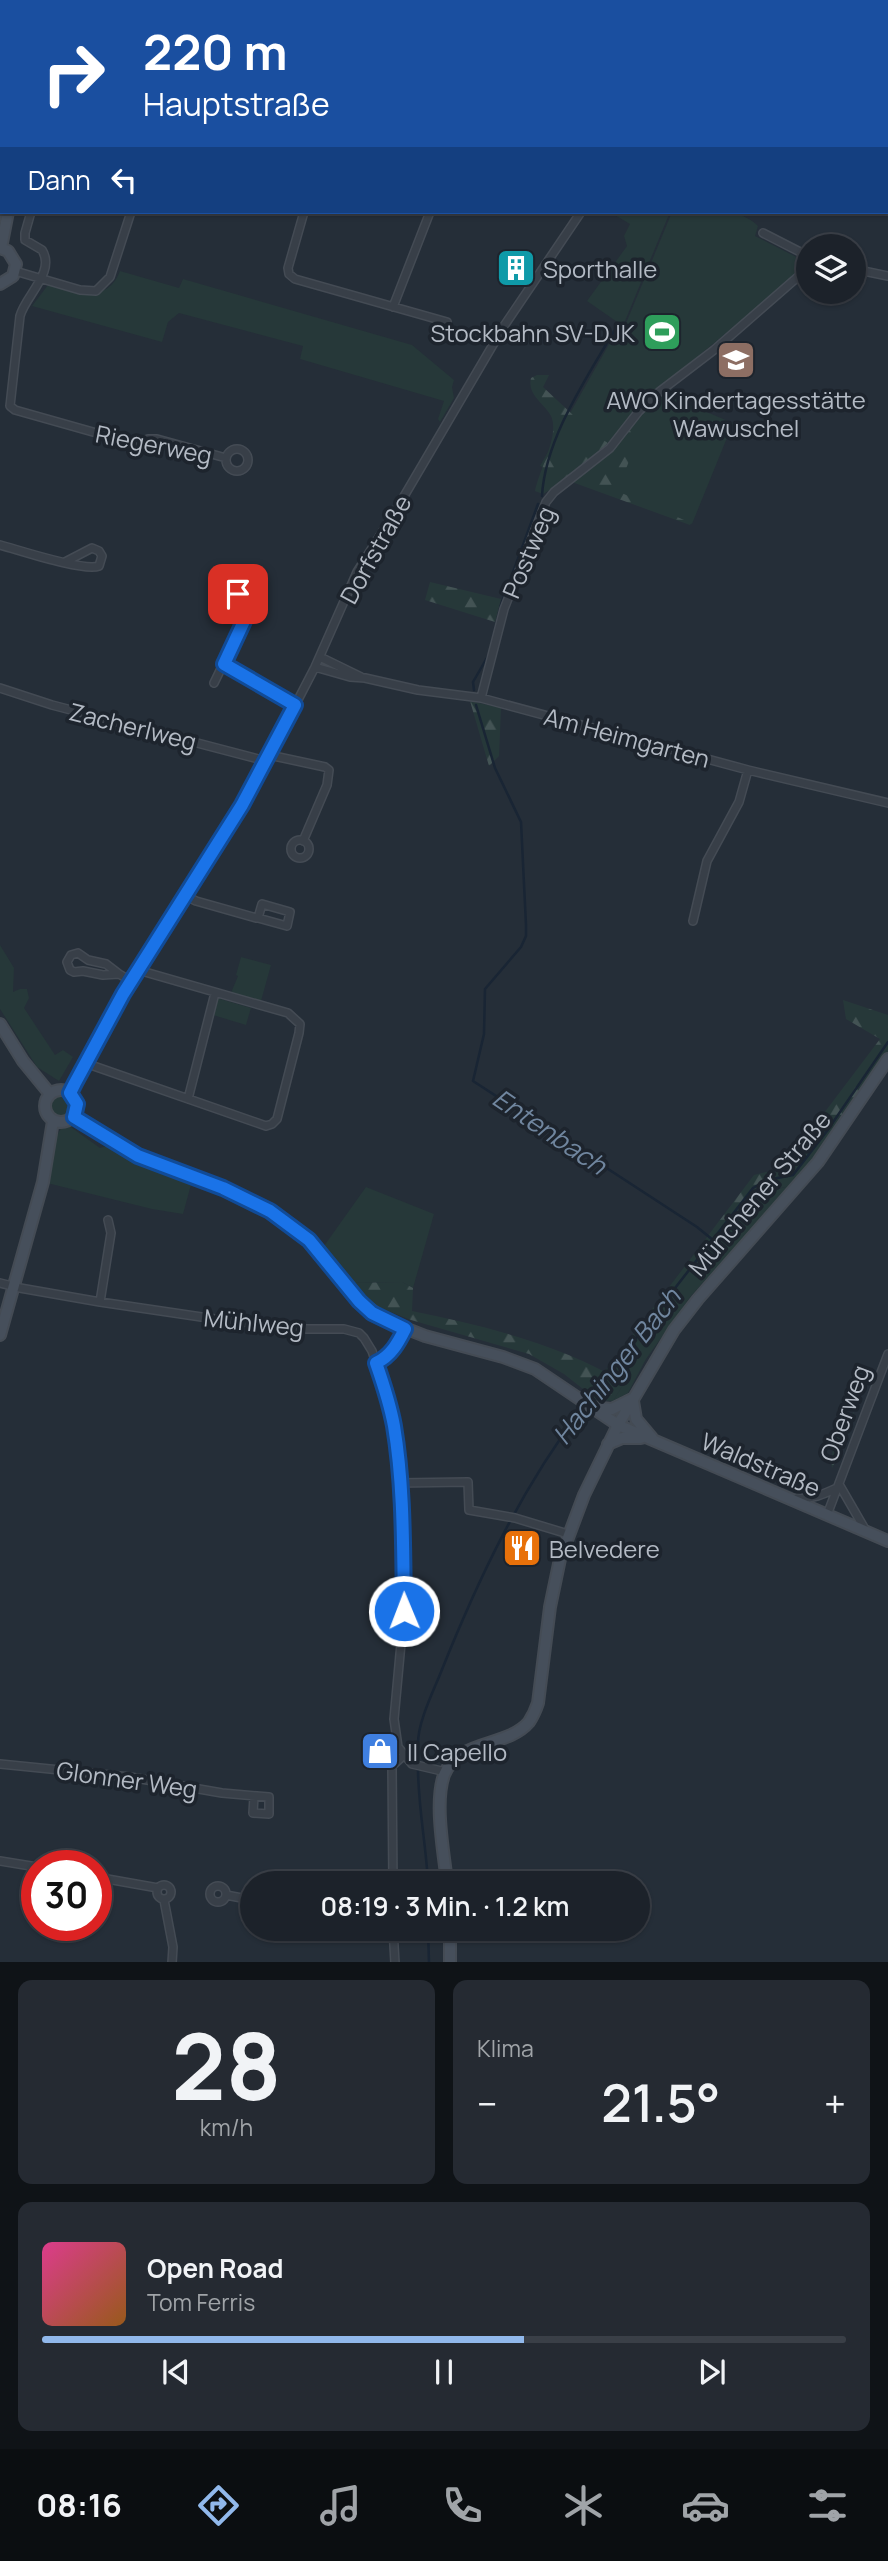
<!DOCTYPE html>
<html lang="de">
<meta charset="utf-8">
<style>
:root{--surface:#1c222a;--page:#252a32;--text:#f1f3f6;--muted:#a0a4a8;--line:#3a3f47;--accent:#91b8eb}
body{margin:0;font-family:Manrope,sans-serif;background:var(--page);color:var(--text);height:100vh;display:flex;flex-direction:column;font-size:26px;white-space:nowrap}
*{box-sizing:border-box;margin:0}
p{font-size:23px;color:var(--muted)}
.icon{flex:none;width:38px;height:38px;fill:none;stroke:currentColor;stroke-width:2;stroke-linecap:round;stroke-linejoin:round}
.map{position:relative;height:1962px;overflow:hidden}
.drawer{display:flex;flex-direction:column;gap:18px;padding:18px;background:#0f1317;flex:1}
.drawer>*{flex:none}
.top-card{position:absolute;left:0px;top:0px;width:889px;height:214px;box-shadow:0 2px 5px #0004,0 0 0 2px var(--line);background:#1a4fa0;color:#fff;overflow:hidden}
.fabs{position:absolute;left:796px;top:234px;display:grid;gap:14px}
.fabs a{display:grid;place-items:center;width:70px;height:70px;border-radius:50%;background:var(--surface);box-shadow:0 2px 5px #0004,0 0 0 2px var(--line);font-size:35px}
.speed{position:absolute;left:21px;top:1850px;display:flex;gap:14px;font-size:35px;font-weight:700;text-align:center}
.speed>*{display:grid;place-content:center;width:91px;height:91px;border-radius:50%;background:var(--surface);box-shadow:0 2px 5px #0004,0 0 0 2px var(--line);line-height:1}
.speed .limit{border:10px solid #d22;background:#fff;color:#111}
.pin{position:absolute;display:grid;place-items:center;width:60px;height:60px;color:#fff;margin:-30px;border-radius:14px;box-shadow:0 4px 10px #0006}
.me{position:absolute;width:77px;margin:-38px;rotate:359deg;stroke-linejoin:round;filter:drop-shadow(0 0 5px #0008)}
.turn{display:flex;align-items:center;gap:24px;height:147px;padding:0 28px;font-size:32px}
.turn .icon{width:91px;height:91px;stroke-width:2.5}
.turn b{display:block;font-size:49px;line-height:60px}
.then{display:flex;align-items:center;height:66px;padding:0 28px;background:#0003;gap:14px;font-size:26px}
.big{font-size:52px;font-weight:600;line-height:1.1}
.drawer .tile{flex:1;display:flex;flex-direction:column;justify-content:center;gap:10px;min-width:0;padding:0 24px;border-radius:14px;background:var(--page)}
.drawer .dial{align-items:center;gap:0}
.dial b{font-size:91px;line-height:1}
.song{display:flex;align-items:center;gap:21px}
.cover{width:84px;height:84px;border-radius:10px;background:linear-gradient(135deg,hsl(330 70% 55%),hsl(30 70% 35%))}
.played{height:7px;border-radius:4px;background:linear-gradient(90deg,var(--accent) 60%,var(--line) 60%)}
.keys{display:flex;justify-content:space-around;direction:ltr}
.heat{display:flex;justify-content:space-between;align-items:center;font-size:38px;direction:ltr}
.drawer .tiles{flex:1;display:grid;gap:18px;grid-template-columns:1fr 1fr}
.tile:last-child{grid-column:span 2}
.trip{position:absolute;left:240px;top:1871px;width:410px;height:70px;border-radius:35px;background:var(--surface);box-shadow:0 2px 5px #0004,0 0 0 2px var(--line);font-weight:600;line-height:70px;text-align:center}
.menu{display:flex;height:112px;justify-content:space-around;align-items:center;background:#0b0e11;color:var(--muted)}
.menu .icon{width:49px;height:49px}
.menu .on{color:var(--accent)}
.menu b{font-size:32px;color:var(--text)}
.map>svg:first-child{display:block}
.green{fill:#263839}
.forest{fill:url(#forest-firs)}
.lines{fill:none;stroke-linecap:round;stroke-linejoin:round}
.stream{stroke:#192534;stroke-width:2.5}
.street-casing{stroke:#444b54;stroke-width:10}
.secondary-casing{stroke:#444b54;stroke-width:14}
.street{stroke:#383f48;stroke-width:7}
.secondary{stroke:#464f5b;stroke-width:10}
.route-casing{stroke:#114b97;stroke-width:18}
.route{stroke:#1a73e8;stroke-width:12}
.labels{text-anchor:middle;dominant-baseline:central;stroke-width:7;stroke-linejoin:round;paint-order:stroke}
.poi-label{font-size:24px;fill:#b3bac4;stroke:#1d242d;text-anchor:start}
.street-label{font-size:24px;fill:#b3bac4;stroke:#1d242d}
.water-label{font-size:26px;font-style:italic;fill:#70869f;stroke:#1d242d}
</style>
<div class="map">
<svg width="888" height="1963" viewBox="0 0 888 1963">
<defs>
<pattern id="forest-firs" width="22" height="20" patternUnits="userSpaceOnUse" patternTransform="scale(1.75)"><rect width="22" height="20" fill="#263839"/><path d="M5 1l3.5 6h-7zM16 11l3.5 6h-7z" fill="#435354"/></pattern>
</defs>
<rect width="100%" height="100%" fill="#252e38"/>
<path class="green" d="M610,212H670L623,326L587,301L627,246L624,236L630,224Z
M672,212C699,212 738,205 758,226L755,236L806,262L789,281L656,391L733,423L692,524L540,466L612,339L624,328Z
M120,271L179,288L183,279L412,345L454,380L452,387L454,398L440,422L438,419L444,401L300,359L303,346L179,313L168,322L162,342L32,306L48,285C74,292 107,305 120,271Z
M0,945L14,968L13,992L20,989H27L29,998L24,1008L55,1055L63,1050L73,1057L59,1081L37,1067L0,1009Z
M241,957L271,965L261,1001L231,993L238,976L236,975Z
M217,998L251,1008L246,1025L213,1015Z
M48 1106a12 12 0 1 1 24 0a12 12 0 1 1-24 0Z
M68,1125L100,1148L107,1146L129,1158L192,1181L183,1214L152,1209L47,1183L57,1135L62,1127Z
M790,1186L691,1296L646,1359L628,1393L613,1401L624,1383L605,1371L707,1237L714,1242C741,1210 746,1195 790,1186Z
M366,1187L434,1214L413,1288L402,1282L352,1283L324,1246Z"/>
<path class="forest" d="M537,375H549L543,387L573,415V420L553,457L571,468L593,434L608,443L567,480L543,494L535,491C539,470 560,435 551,416C544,403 527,395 531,378Z
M634,425L642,429L617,491L691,523L690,525L572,482L612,449Z
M430,582L501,599L495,622L425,600Z
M470,701L501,708L499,756L489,766Z
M843,1000L888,1015V1051L815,1158L790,1186L766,1191L749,1201L714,1242L707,1237L754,1175L795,1165L815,1125L880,1039L846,1019Z
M402,1282L413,1288L412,1311C482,1325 563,1345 624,1383L613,1401L597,1400L564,1374L529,1354L411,1320L376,1306L352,1283Z
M854,1412L845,1443L832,1468C829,1451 841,1424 854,1412Z"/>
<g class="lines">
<path class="stream" d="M785,2L786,0
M542,496C545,439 586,379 614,331
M491,646L501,605L538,504
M474,690L473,682L488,656
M476,705L495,768L521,822L526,925V936L521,947L485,989L484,1034L473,1081L697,1227L713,1240
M587,1401L753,1188L767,1180L793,1175L827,1131L888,1042
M418,1743C418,1722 433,1692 441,1672C479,1577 521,1489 583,1407
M418,1761C417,1802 426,1842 428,1883
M428,1928L429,1963"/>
<g class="street-casing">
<path id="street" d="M802,0L804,2
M364,2V0
M560,2L561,0
M707,2L708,0
M887,92L888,93
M31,212L25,233V240L42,250C56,272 25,296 20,316L10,406L15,410L139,445L148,439H157L226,458
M304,212L288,268L289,274L295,279L447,322
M763,233L808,256
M854,269L888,276
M15,271L80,290L96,291L110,277L131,212
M393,307L430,212
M226 460a11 11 0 1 1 22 0a11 11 0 1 1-22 0Z
M0,545C19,550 84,572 99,566L102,556L99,551L92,548L65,562
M236 598a8 8 0 1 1 16 0a8 8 0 1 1-16 0Z
M320,657L361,677
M224,664L295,705
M315,667L350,677L365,678L418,690L481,698L748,770L888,803
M214,683L245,619L246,606
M0,688L52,705L266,761
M481,698L504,609L546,502L554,492L610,448L639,411L659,392L714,350L808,268
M269,755L325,767L329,770L327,785L303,841
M291 849a9 9 0 1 1 18 0a9 9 0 1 1-18 0Z
M186,896L196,901L256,918H258L287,926L290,912L262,904L258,918
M693,921L707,861L739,802L748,770
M119,974L106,964L88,960L78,953L71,955L67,962L70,970L74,972L83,971L103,975L119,974L131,981
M85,1063L266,1126L272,1124L277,1119L299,1033L300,1024L288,1013L138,970
M70,1092L123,994L197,879L258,777L315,667L357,572L393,515L504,326L581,212
M188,1099L215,993
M0,1283L20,1288L100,1302L215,1319L307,1329H344L359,1333L364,1338L372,1351L387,1396L396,1440L403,1548L404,1611L394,1719L398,1747L412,1764L446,1772
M100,1302L111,1233L108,1220
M376,1363C391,1356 398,1343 405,1329
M399,1483L468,1482L469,1510L515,1518L568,1534
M840,1486L866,1531
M797,1498C812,1500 826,1493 839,1487
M827,1515L888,1354
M0,1764L130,1777L222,1793L269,1797V1814L253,1813L254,1796
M0,1861L37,1867
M96,1877L158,1888
M393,1883L392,1766L403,1756
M157 1892a7 7 0 1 1 14 0a7 7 0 1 1-14 0Z
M210 1894a8 8 0 1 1 16 0a8 8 0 1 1-16 0Z
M226,1895L252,1900
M164,1900L173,1947L172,1963
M393,1928L395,1963"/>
</g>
<g class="secondary-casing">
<path id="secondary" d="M45,2L46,0
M0,248L8,251L16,264L13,276L0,284
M1,248L8,212
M0,1024L23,1061L50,1094
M45 1106a16 16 0 1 1 32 0a16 16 0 1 1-32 0Z
M74,1117L138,1156L223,1188L270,1211L309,1240L359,1301L387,1321L425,1336L503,1357L535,1369L618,1425L888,1541
M0,1335L43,1182L53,1121
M633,1401L636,1419L652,1438
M591,1407L612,1409L632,1399
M608,1444L622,1438H641
M447,1883C444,1853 434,1803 444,1775C458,1739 507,1748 529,1722C533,1716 536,1709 538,1703L550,1607L560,1559L584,1495L618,1425L674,1330L698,1299L818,1162L888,1059
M450,1928V1963"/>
</g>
<use href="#street" class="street"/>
<use href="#secondary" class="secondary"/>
</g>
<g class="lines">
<g class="route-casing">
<path id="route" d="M238,594L239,604L246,606L245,619L224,664L295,705L242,805L123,994L75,1083L70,1093L77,1104L74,1117L138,1156L223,1188L270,1211L309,1240L359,1301L372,1313L405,1329C398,1343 391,1356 376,1363C383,1383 390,1404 394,1426C404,1486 403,1550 404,1611"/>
</g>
<use href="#route" class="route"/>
</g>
<defs>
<g id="building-square" transform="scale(2.0125)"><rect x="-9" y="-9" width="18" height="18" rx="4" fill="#0f9aa8" stroke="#1d242d"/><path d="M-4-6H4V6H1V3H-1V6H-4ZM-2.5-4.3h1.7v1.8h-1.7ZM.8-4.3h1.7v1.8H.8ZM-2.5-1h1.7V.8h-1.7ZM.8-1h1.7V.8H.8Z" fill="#fff"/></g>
<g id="stadium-square" transform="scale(2.0125)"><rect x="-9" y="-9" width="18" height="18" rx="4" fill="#2e9e5b" stroke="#1d242d"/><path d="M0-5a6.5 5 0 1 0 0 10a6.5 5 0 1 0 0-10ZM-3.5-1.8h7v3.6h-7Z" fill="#fff"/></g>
<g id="school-square" transform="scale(2.0125)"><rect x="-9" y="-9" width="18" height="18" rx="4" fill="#8d6e63" stroke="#1d242d"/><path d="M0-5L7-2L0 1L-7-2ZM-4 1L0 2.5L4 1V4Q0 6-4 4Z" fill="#fff"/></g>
<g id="restaurant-square" transform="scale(2.0125)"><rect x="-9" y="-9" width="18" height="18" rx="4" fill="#e8710a" stroke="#1d242d"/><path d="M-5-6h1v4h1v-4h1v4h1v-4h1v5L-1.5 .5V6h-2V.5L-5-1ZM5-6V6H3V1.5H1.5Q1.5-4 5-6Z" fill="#fff"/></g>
<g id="shop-square" transform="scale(2.0125)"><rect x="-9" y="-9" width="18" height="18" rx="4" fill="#3f7fe0" stroke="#1d242d"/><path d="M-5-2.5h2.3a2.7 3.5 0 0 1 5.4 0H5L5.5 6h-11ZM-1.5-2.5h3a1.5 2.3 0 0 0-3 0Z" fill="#fff"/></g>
</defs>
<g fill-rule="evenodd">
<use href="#building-square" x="516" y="268"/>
<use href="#stadium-square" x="662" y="332"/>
<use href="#school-square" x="736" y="360"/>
<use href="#restaurant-square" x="522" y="1548"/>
<use href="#shop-square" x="380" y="1751"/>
</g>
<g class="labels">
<g class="poi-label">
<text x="543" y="268">Sporthalle</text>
<text x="635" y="332" text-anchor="end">Stockbahn SV-DJK</text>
<text x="736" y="399" text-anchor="middle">AWO Kindertagesstätte<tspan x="736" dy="28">Wawuschel</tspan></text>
<text x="549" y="1548">Belvedere</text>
<text x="407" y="1751">Il Capello</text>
</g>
<g class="street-label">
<text transform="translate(154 444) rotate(11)">Riegerweg</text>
<text transform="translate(375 549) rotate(-61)">Dorfstraße</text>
<text transform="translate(528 552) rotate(-67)">Postweg</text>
<text transform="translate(133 726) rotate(14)">Zacherlweg</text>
<text transform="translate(627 737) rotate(15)">Am Heimgarten</text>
<text transform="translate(759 1193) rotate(-50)">Münchener Straße</text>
<text transform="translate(254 1322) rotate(6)">Mühlweg</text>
<text transform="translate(844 1413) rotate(-70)">Oberweg</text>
<text transform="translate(761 1464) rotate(23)">Waldstraße</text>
<text transform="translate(127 1779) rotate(8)">Glonner Weg</text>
</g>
<g class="water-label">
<text transform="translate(550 1131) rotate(34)">Entenbach</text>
<text transform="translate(616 1366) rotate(-52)">Hachinger Bach</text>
</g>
</g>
</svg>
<div class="fabs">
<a><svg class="icon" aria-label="layers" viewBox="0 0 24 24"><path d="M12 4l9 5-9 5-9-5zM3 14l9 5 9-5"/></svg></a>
</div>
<div class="speed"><div class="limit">30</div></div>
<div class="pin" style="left:238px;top:594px;background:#d93025"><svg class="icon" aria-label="arrive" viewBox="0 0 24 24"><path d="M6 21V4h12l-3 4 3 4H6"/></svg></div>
<svg class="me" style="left:404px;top:1611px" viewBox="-20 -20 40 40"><circle r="17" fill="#1a73e8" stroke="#fff" stroke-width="3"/><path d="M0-11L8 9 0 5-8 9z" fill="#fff"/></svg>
<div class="trip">08:19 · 3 Min. · 1.2 km</div>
<div class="top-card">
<div class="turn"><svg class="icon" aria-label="right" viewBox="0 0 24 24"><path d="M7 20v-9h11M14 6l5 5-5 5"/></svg><div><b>220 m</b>Hauptstraße</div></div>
<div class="then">Dann<svg class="icon" aria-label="left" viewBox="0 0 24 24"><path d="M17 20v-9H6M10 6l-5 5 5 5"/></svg></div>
</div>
</div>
<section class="drawer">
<div class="tiles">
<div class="tile dial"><b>28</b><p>km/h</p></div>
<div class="tile"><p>Klima</p>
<div class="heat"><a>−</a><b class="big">21.5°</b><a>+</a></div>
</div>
<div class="tile">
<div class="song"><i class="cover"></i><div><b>Open Road</b><p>Tom Ferris</p></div></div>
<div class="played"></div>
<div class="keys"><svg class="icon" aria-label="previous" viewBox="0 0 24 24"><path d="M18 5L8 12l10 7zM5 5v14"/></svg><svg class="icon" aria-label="pause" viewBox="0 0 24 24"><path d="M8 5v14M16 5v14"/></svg><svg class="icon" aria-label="next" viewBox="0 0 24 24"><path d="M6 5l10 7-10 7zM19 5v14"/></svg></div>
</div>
</div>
</section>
<nav class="menu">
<b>08:16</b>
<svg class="icon on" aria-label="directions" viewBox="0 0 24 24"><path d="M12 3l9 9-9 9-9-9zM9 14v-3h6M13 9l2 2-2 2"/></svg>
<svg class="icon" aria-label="music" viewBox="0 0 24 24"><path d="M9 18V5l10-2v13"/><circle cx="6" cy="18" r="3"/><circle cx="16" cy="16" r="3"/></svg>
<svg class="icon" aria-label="phone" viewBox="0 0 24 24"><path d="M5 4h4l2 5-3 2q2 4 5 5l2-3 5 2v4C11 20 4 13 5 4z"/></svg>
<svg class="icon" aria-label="climate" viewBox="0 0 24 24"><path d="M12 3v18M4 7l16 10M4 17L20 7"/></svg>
<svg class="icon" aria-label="car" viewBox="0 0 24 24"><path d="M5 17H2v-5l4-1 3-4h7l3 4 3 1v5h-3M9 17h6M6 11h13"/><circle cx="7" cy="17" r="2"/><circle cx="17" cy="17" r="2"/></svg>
<svg class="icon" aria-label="filters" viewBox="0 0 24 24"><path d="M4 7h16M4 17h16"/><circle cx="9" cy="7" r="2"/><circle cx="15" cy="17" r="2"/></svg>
</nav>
